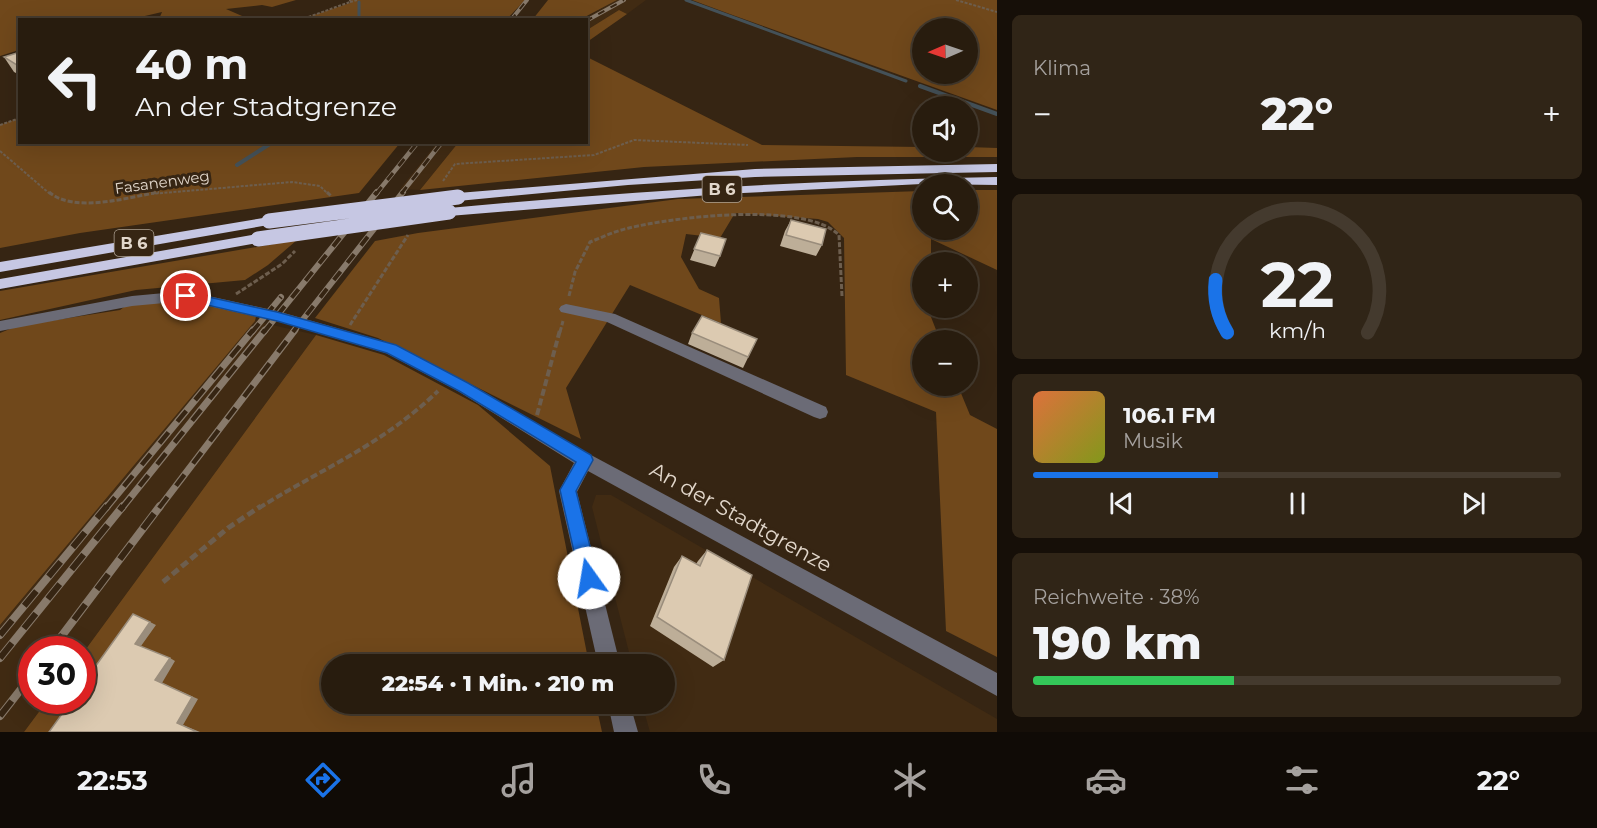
<!DOCTYPE html>
<html lang="de">
<meta charset="utf-8">
<style>
:root{--surface:#281c0e;--page:#302517;--text:#f1f3f6;--muted:#a5a19e;--line:#443a2e;--accent:#1a73e8}
body{margin:0;font-family:Montserrat,sans-serif;background:var(--page);color:var(--text);height:100vh;display:flex;flex-direction:column;font-size:22px;white-space:nowrap}
*{box-sizing:border-box;margin:0}
p{font-size:20px;color:var(--muted)}
.icon{flex:none;width:33px;height:33px;fill:none;stroke:currentColor;stroke-width:2;stroke-linecap:round;stroke-linejoin:round}
.map{position:relative;flex:1;overflow:hidden}
.sheet{display:flex;flex-direction:column;gap:15px;padding:15px;background:#160f08;width:600px}
.sheet>*{flex:none}
.top-card{position:absolute;left:18px;top:18px;width:570px;height:126px;border-radius:0px;box-shadow:0 6px 24px #0002,0 0 0 2px var(--line);background:#281c0e;color:var(--text);overflow:hidden}
.needle{width:39px;rotate:268deg}
.buttons{position:absolute;left:912px;top:18px;display:grid;gap:12px}
.buttons a{display:grid;place-items:center;width:66px;height:66px;border-radius:50%;background:var(--surface);box-shadow:0 6px 24px #0002,0 0 0 2px var(--line);font-size:30px}
.speed{position:absolute;left:18px;top:636px;display:flex;gap:12px;font-size:30px;font-weight:700;text-align:center}
.speed>*{display:grid;place-content:center;width:78px;height:78px;border-radius:50%;background:var(--surface);box-shadow:0 6px 24px #0002,0 0 0 2px var(--line);line-height:1}
.speed .limit{border:9px solid #d22;background:#fff;color:#111}
.pin{position:absolute;display:grid;place-items:center;width:51px;height:51px;color:#fff;margin:-26px;border:3px solid #fff;border-radius:50%;box-shadow:0 2px 6px #0007}
.me{position:absolute;width:66px;margin:-33px;rotate:347deg;stroke-linejoin:round;filter:drop-shadow(0 0 4px #0008)}
.turn{display:flex;align-items:center;gap:21px;height:126px;padding:0 18px;font-size:27px}
.turn .icon{width:78px;height:78px;stroke-width:2.5}
.turn b{display:block;font-size:42px;line-height:51px}
.big{font-size:45px;font-weight:800;line-height:1.1}
.sheet .widget{flex:1;display:flex;flex-direction:column;justify-content:center;gap:9px;min-width:0;padding:0 21px;border-radius:9px;background:var(--page)}
.sheet .dial{align-items:center;gap:0}
.dial svg{height:156px;overflow:visible;fill:none;stroke:var(--line);stroke-width:7;stroke-linecap:round;text-anchor:middle}
.dial text{fill:var(--text);stroke:none}
.song{display:flex;align-items:center;gap:18px}
.cover{width:72px;height:72px;border-radius:9px;background:linear-gradient(135deg,hsl(20 70% 55%),hsl(70 70% 35%))}
.played{height:6px;border-radius:3px;background:linear-gradient(90deg,var(--accent) 35%,var(--line) 35%)}
.keys{display:flex;justify-content:space-around;direction:ltr}
.heat{display:flex;justify-content:space-between;align-items:center;font-size:33px;direction:ltr}
.charge{height:9px;border-radius:4px;background:linear-gradient(90deg,#34c759 38%,var(--line) 0)}
.trip{position:absolute;left:321px;top:654px;width:354px;height:60px;border-radius:30px;background:var(--surface);box-shadow:0 6px 24px #0002,0 0 0 2px var(--line);font-weight:800;line-height:60px;text-align:center}
.menu{display:flex;height:96px;justify-content:space-around;align-items:center;background:#100b06;color:var(--muted)}
.menu .icon{width:42px;height:42px}
.menu .active{color:var(--accent)}
.menu b{font-size:27px;color:var(--text)}
main{display:flex;flex:1;min-height:0}
.map>svg:first-child{display:block}
.built{fill:#412b13}
.green{fill:#70481b;fill-rule:evenodd}
.lines{fill:none;stroke-linecap:round;stroke-linejoin:round}
.stream-far1{stroke:#445158;stroke-width:3}
.stream{stroke:#445158;stroke-width:4}
.path-far3{stroke:#6d5e4e;stroke-width:2;stroke-dasharray:3 1.5;stroke-linecap:butt}
.path-far2{stroke:#6d5e4e;stroke-width:3;stroke-dasharray:5 2;stroke-linecap:butt}
.path-far1{stroke:#6d5e4e;stroke-width:4;stroke-dasharray:7 3;stroke-linecap:butt}
.path{stroke:#6d5e4e;stroke-width:5;stroke-dasharray:8 4;stroke-linecap:butt}
.minor{fill:#6b6b76;fill-rule:evenodd}
.highway{fill:#c6c7e3;fill-rule:evenodd}
.rail-far4-casing{stroke:#887a6b;stroke-width:4}
.rail-far3-casing{stroke:#887a6b;stroke-width:4.5}
.rail-far2-casing{stroke:#887a6b;stroke-width:6}
.rail-far1-casing{stroke:#887a6b;stroke-width:7}
.rail-casing{stroke:#887a6b;stroke-width:8}
.rail-far4{stroke:#362513;stroke-width:2;stroke-dasharray:7;stroke-linecap:butt}
.rail-far3{stroke:#362513;stroke-width:3;stroke-dasharray:9;stroke-linecap:butt}
.rail-far2{stroke:#362513;stroke-width:4;stroke-dasharray:11;stroke-linecap:butt}
.rail-far1{stroke:#362513;stroke-width:4.5;stroke-dasharray:14;stroke-linecap:butt}
.rail{stroke:#362513;stroke-width:6;stroke-dasharray:19;stroke-linecap:butt}
.highway-bridge{stroke:#c6c7e3;stroke-width:15}
.wall{fill:#bdae98}
.shaded-wall{fill:#9a8d7c}
.building{fill:#dccab1;stroke:#9a8d7c;stroke-width:1.5}
.route{fill:#1a73e8;stroke:#114b97;stroke-width:1.5}
.labels{text-anchor:middle;dominant-baseline:central;stroke-width:6;stroke-linejoin:round;paint-order:stroke}
.far-street-label{font-size:15px;fill:#e2d7cb;stroke:#362513}
.shield{fill:#362513;stroke:#aea294;stroke-width:1.5}
.shield-label{font-size:16px;font-weight:bold;fill:#e2d7cb}
.near-street-label{font-size:21px;fill:#e2d7cb;stroke:#362513}
</style>
<main>
<div class="map">
<svg width="997" height="732" viewBox="0 0 997 732">
<rect width="100%" height="100%" fill="#362513"/>
<path class="built" d="M617,0H646L627,14L619,10L587,30L586,20H582Z
M437,143H458L420,190L400,189Z
M255,321L316,335L83,653L82,650H32V700L47,701L24,732H0V625Z
M596,495H611L997,719V732H650L642,704H664V664H632L592,507Z"/>
<path class="green" d="M0,0H296L272,7L262,5L226,9L249,19H159L162,12L132,19L20,20L19,50L0,56Z
M350,0H525L507,19H302L350,3Z
M548,0H617L581,19H533Z
M692,0H997V110L727,13ZM968,28V74H922V28Z
M619,10L627,14L587,42V30Z
M587,57L762,145L922,147V152H968V147L997,148V157H857L644,167L420,190L458,143L586,142Z
M19,118L20,142L400,143L359,193L80,233L0,248V125Z
M968,190H997V270L931,239V262H922V308H931V317L940,340H922V386H958L970,415L997,429V657L946,631L936,412L846,375L844,238L828,222L818,219L735,213L720,238L686,234L681,257L699,289L719,298L721,323L630,285L566,388L581,439L378,338L315,318L375,241L418,233L678,199L922,191V230H968Z
M297,240L268,265L245,280L136,290L0,320V291Z
M186,296L257,312L255,321L0,625V333L17,326L120,310L132,301Z
M316,335L384,355L478,405L550,466L589,664H332V704H596L602,732H24L47,701L82,700L83,653Z"/>
<g class="lines">
<path class="stream-far1" d="M686,0L906,81
M359,2V20"/>
<path class="stream" d="M920,86L997,114
M237,165L273,142"/>
<path class="path-far3" d="M956,0L997,12
M350,2L357,0
M300,20L350,2V0
M0,125L20,118
M0,151L50,194
M443,181L455,164L594,155L634,140L748,145
M151,194L292,182L320,186L328,194"/>
<path class="path-far2" d="M49,192C74,214 130,197 159,192
M327,192L332,197
M236,294L282,264L295,251
M569,296L575,272L590,242C603,237 615,231 629,228C674,217 805,201 839,235L842,296
M350,325L408,235
M560,332L563,321"/>
<path class="path-far1" d="M537,415L560,330
M259,508C323,468 382,445 438,391"/>
<path class="path" d="M163,582L228,528L261,506"/>
<path class="minor" d="M186,291L277,311L396,345L468,383L591,455L997,673V696L588,471L577,492L620,664H598L559,491L574,463L458,391L386,353L277,321L186,301L132,306L0,331V321L132,296Z
M566,304L615,314L826,407L828,412L826,417L820,419L814,417L607,322L561,312L559,309L561,306Z
M608,704H630L638,732H614Z"/>
<path class="highway" d="M997,164V172L755,177L628,185L458,201L451,197L458,193L755,169Z
M997,177V185L922,184L722,194L449,216L442,212L449,208C631,191 814,180 997,177Z
M269,217L274,218L276,221L274,224L0,272V262Z
M258,234L263,236L265,239L263,242L0,289V279Z"/>
<g class="rail-far4-casing">
<path id="rail-far4" d="M511,20L527,0
M586,21L624,0"/>
</g>
<g class="rail-far3-casing">
<path id="rail-far3" d="M376,194L418,142
M401,194L442,142"/>
</g>
<g class="rail-far2-casing">
<path id="rail-far2" d="M252,332L281,297
M264,332L377,192
M293,332L403,192"/>
</g>
<g class="rail-far1-casing">
<path id="rail-far1" d="M106,508L253,330
M122,508L265,330
M159,508L295,330"/>
</g>
<g class="rail-casing">
<path id="rail" d="M0,635L107,506
M51,650L160,506
M0,658L123,506
M0,716L32,675"/>
</g>
<use href="#rail-far4" class="rail-far4"/>
<use href="#rail-far3" class="rail-far3"/>
<use href="#rail-far2" class="rail-far2"/>
<use href="#rail-far1" class="rail-far1"/>
<use href="#rail" class="rail"/>
<path class="highway-bridge" d="M269,221L458,197
M258,239L449,212"/>
</g>
<path class="wall" d="M20,52V75L14,72L4,57Z
M791,220L822,245L816,256L780,246L785,231Z
M701,233L720,256L715,267L690,260Z
M692,333L757,339L743,368L688,344Z
M707,550L724,660L713,667L650,626L674,567L682,556L696,564L698,561Z"/>
<path class="shaded-wall" d="M150,622L156,625L141,646L135,644Z
M170,658L175,661L162,683L198,699L183,725L200,732H197L177,723L155,680Z"/>
<path class="building" d="M20,52V67L4,57Z
M791,220L826,229L822,245L786,235Z
M701,233L726,239L720,256L694,249Z
M702,316L757,339L748,357L692,333Z
M707,550L752,575L724,660L657,617L682,556L700,566Z
M133,614L150,622L135,644L170,658L155,680L192,697L177,723L197,732H49L72,700H82V685Z"/>
<path class="route" d="M186,292L277,312L396,345L468,383L591,455L593,460L576,491L598,578L595,584L589,586L582,584L580,578L560,490L576,462L459,391L387,353L277,321L181,299V293Z"/>
<g class="labels">
<g class="far-street-label">
<text transform="translate(162 182) rotate(-8)">Fasanenweg</text>
</g>
<g class="shield">
<rect x="702.5" y="176" width="39" height="26" rx="4.5"/>
<rect x="114.5" y="230" width="39" height="26" rx="4.5"/>
</g>
<g class="shield-label">
<text x="722" y="189">B 6</text>
<text x="134" y="243">B 6</text>
</g>
<g class="near-street-label">
<text transform="translate(741 517) rotate(29)">An der Stadtgrenze</text>
</g>
</g>
</svg>
<div class="buttons">
<a><svg class="needle" viewBox="-14 -14 28 28"><path d="M0-13l5 13h-10z" fill="#e53935"/><path d="M0 13l5-13h-10z" fill="#a5a19e"/></svg></a>
<a><svg class="icon" aria-label="sound" viewBox="0 0 24 24"><path d="M4 9h4l5-4v14l-5-4H4zM17 9q2 3 0 6"/></svg></a>
<a><svg class="icon" aria-label="search" viewBox="0 0 24 24"><circle cx="10" cy="10" r="6"/><path d="M15 15l6 6"/></svg></a>
<a>+</a>
<a>−</a>
</div>
<div class="speed"><div class="limit">30</div></div>
<div class="pin" style="left:186px;top:296px;background:#d93025"><svg class="icon" aria-label="arrive" viewBox="0 0 24 24"><path d="M6 21V4h12l-3 4 3 4H6"/></svg></div>
<svg class="me" style="left:589px;top:578px" viewBox="-20 -20 40 40"><circle r="19" fill="#fff"/><path d="M0-13L10 11 0 6-10 11z" fill="#1a73e8"/></svg>
<div class="trip">22:54 · 1 Min. · 210 m</div>
<div class="top-card">
<div class="turn"><svg class="icon" aria-label="left" viewBox="0 0 24 24"><path d="M17 20v-9H6M10 6l-5 5 5 5"/></svg><div><b>40 m</b>An der Stadtgrenze</div></div>
</div>
</div>
<section class="sheet">
<div class="widget"><p>Klima</p>
<div class="heat"><a>−</a><b class="big">22°</b><a>+</a></div>
</div>
<div class="widget dial"><svg viewBox="0 0 100 80">
<path d="M14 69A42 42 0 1 1 86 69"/>
<path d="M14 69A42 42 0 0 1 8 42" stroke="#1a73e8"/>
<text x="50" y="56" font-size="32" font-weight="700">22</text>
<text x="50" y="72" font-size="11">km/h</text>
</svg></div>
<div class="widget">
<div class="song"><i class="cover"></i><div><b>106.1 FM</b><p>Musik</p></div></div>
<div class="played"></div>
<div class="keys"><svg class="icon" aria-label="previous" viewBox="0 0 24 24"><path d="M18 5L8 12l10 7zM5 5v14"/></svg><svg class="icon" aria-label="pause" viewBox="0 0 24 24"><path d="M8 5v14M16 5v14"/></svg><svg class="icon" aria-label="next" viewBox="0 0 24 24"><path d="M6 5l10 7-10 7zM19 5v14"/></svg></div>
</div>
<div class="widget"><p>Reichweite · 38%</p><b class="big">190 km</b><div class="charge"></div></div>
</section>
</main>
<nav class="menu">
<b>22:53</b>
<svg class="icon active" aria-label="directions" viewBox="0 0 24 24"><path d="M12 3l9 9-9 9-9-9zM9 14v-3h6M13 9l2 2-2 2"/></svg>
<svg class="icon" aria-label="music" viewBox="0 0 24 24"><path d="M9 18V5l10-2v13"/><circle cx="6" cy="18" r="3"/><circle cx="16" cy="16" r="3"/></svg>
<svg class="icon" aria-label="phone" viewBox="0 0 24 24"><path d="M5 4h4l2 5-3 2q2 4 5 5l2-3 5 2v4C11 20 4 13 5 4z"/></svg>
<svg class="icon" aria-label="climate" viewBox="0 0 24 24"><path d="M12 3v18M4 7l16 10M4 17L20 7"/></svg>
<svg class="icon" aria-label="car" viewBox="0 0 24 24"><path d="M5 17H2v-5l4-1 3-4h7l3 4 3 1v5h-3M9 17h6M6 11h13"/><circle cx="7" cy="17" r="2"/><circle cx="17" cy="17" r="2"/></svg>
<svg class="icon" aria-label="filters" viewBox="0 0 24 24"><path d="M4 7h16M4 17h16"/><circle cx="9" cy="7" r="2"/><circle cx="15" cy="17" r="2"/></svg>
<b>22°</b>
</nav>
